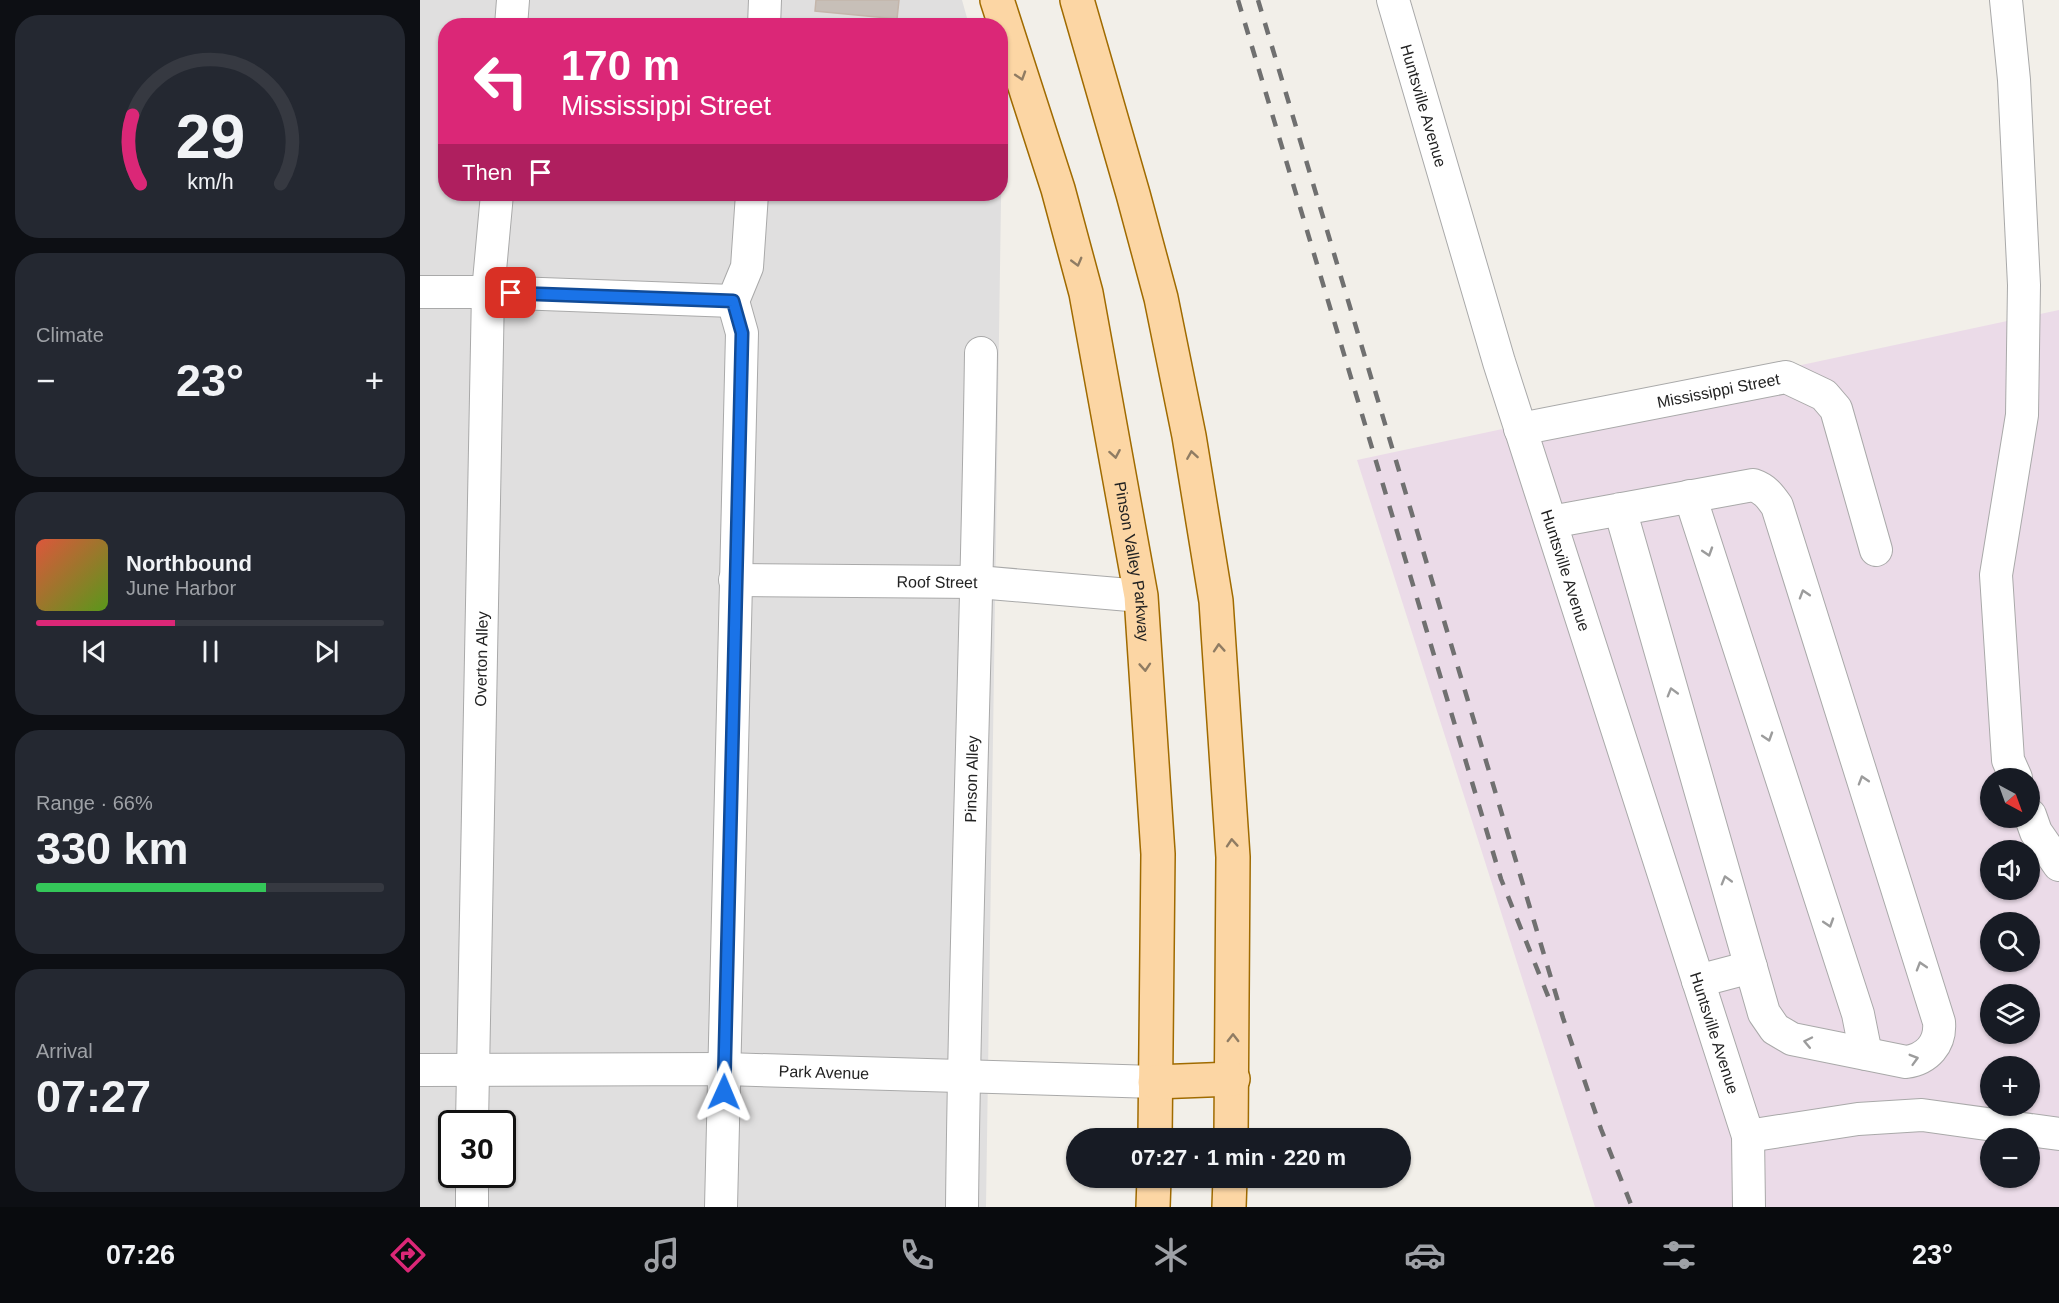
<!DOCTYPE html>
<meta charset="utf-8">
<style>
:root{--surface:#171b24;--page:#242831;--text:#f1f3f6;--muted:#9ea1a6;--line:#363941;--accent:#db2777}
body{margin:0;font-family:Arial,sans-serif;background:var(--page);color:var(--text);height:100vh;display:flex;flex-direction:column;font-size:22px;white-space:nowrap}
*{box-sizing:border-box;margin:0}
p{font-size:20px;color:var(--muted)}
.icon{flex:none;width:33px;height:33px;fill:none;stroke:currentColor;stroke-width:2;stroke-linecap:round;stroke-linejoin:round}
.map{position:relative;flex:1;overflow:hidden}
.side{display:flex;flex-direction:column;gap:15px;padding:15px;background:#0d0f14;width:420px}
.side>*{flex:none}
.top-card{position:absolute;left:18px;top:18px;width:570px;height:183px;border-radius:24px;box-shadow:0 2px 4px #0004;background:#db2777;color:#fff;overflow:hidden}
.needle{width:39px;rotate:139deg}
.controls{position:absolute;left:1560px;top:768px;display:grid;gap:12px}
.controls a{display:grid;place-items:center;width:60px;height:60px;border-radius:50%;background:var(--surface);box-shadow:0 2px 4px #0004;font-size:30px}
.speed{position:absolute;left:18px;top:1110px;display:flex;gap:12px;font-size:30px;font-weight:700;text-align:center}
.speed>*{display:grid;place-content:center;width:78px;height:78px;border-radius:50%;background:var(--surface);box-shadow:0 2px 4px #0004;line-height:1}
.speed .limit{border:3px solid #111;border-radius:9px;background:#fff;color:#111}
.pin{position:absolute;display:grid;place-items:center;width:51px;height:51px;color:#fff;margin:-26px;border-radius:12px;box-shadow:0 3px 9px #0006}
.me{position:absolute;width:66px;margin:-33px;rotate:1deg;stroke-linejoin:round;filter:drop-shadow(0 0 4px #0008)}
.turn{display:flex;align-items:center;gap:21px;height:126px;padding:0 24px;font-size:27px}
.turn .icon{width:78px;height:78px;stroke-width:2.5}
.turn b{display:block;font-size:42px;line-height:51px}
.then{display:flex;align-items:center;height:57px;padding:0 24px;background:#0003;gap:12px;font-size:22px}
.big{font-size:45px;font-weight:800;line-height:1.1}
.side .tile{flex:1;display:flex;flex-direction:column;justify-content:center;gap:9px;min-width:0;padding:0 21px;border-radius:24px;background:var(--page)}
.side .dial{align-items:center;gap:0}
.dial svg{height:156px;overflow:visible;fill:none;stroke:var(--line);stroke-width:7;stroke-linecap:round;text-anchor:middle}
.dial text{fill:var(--text);stroke:none}
.song{display:flex;align-items:center;gap:18px}
.cover{width:72px;height:72px;border-radius:9px;background:linear-gradient(135deg,hsl(10 70% 55%),hsl(90 70% 35%))}
.played{height:6px;border-radius:3px;background:linear-gradient(90deg,var(--accent) 40%,var(--line) 40%)}
.keys{display:flex;justify-content:space-around;direction:ltr}
.heat{display:flex;justify-content:space-between;align-items:center;font-size:33px;direction:ltr}
.charge{height:9px;border-radius:4px;background:linear-gradient(90deg,#34c759 66%,var(--line) 0)}
.trip{position:absolute;left:646px;top:1128px;width:345px;height:60px;border-radius:30px;background:var(--surface);box-shadow:0 2px 4px #0004;font-weight:800;line-height:60px;text-align:center}
.menu{display:flex;height:96px;justify-content:space-around;align-items:center;background:#090b0e;color:var(--muted)}
.menu .icon{width:42px;height:42px}
.menu .on{color:var(--accent)}
.menu b{font-size:27px;color:var(--text)}
main{display:flex;flex:1;min-height:0}
.map>svg:first-child{display:block}
.residential{fill:#e0dfdf;fill-rule:evenodd}
.industrial{fill:#ebdbe8;fill-rule:evenodd}
.building{fill:#c7bfb8;stroke:#c4b6ab;stroke-width:1.5}
.lines{fill:none;stroke-linecap:round;stroke-linejoin:round}
.minor-casing{stroke:#a9a9a9;stroke-width:34}
.major-casing{stroke:#a06b00;stroke-width:36}
.minor{stroke:#fff;stroke-width:32}
.major{stroke:#fcd6a4;stroke-width:33}
.rail{stroke:#707070;stroke-width:4.5;stroke-dasharray:12 12;stroke-linecap:butt}
.oneway{stroke:#8f7c63}
.oneway2{stroke:#9c9c9c}
.route-casing{stroke:#114b97;stroke-width:15}
.route{stroke:#1a73e8;stroke-width:10}
.labels{text-anchor:middle;dominant-baseline:central;stroke-width:6;stroke-linejoin:round;paint-order:stroke}
.street-label{font-size:16px;fill:#222;stroke:#fff}
</style>
<main>
<section class="side">
<div class="tile dial"><svg viewBox="0 0 100 80">
<path d="M14 69A42 42 0 1 1 86 69"/>
<path d="M14 69A42 42 0 0 1 10 34" stroke="#db2777"/>
<text x="50" y="56" font-size="32" font-weight="700">29</text>
<text x="50" y="72" font-size="11">km/h</text>
</svg></div>
<div class="tile"><p>Climate</p>
<div class="heat"><a>−</a><b class="big">23°</b><a>+</a></div>
</div>
<div class="tile">
<div class="song"><i class="cover"></i><div><b>Northbound</b><p>June Harbor</p></div></div>
<div class="played"></div>
<div class="keys"><svg class="icon" aria-label="previous" viewBox="0 0 24 24"><path d="M18 5L8 12l10 7zM5 5v14"/></svg><svg class="icon" aria-label="pause" viewBox="0 0 24 24"><path d="M8 5v14M16 5v14"/></svg><svg class="icon" aria-label="next" viewBox="0 0 24 24"><path d="M6 5l10 7-10 7zM19 5v14"/></svg></div>
</div>
<div class="tile"><p>Range · 66%</p><b class="big">330 km</b><div class="charge"></div></div>
<div class="tile"><p>Arrival</p><b class="big">07:27</b></div>
</section>
<div class="map">
<svg width="1639" height="1207" viewBox="0 0 1639 1207">
<rect width="100%" height="100%" fill="#f2efe9"/>
<path class="residential" d="M0,0H542L549,25L26,26V194H580L581,129L582,134L566,1207H0ZM32,1124H82V1174H32Z"/>
<path class="industrial" d="M1639,310V1207H1175L937,460ZM1570,778H1610V818H1570ZM1570,850H1610V890H1570ZM1570,922H1610V962H1570ZM1570,994H1610V1034H1570ZM1570,1066H1610V1106H1570ZM1570,1138H1610V1178H1570Z"/>
<path class="building" d="M396,0H479L477,19L395,11Z"/>
<g class="lines">
<g class="minor-casing">
<g id="minor">
<path id="s1" d="M973,0L1079,362L1328,1136L1329,1207"/>
<path d="M1586,0L1594,80L1604,285L1602,415L1576,575L1588,760L1596,778"/>
<path d="M91,26L93,0"/>
<path d="M344,26L345,0"/>
<path d="M0,292H68L313,301"/>
<path id="s2" d="M1100,429L1366,377L1404,395L1416,409L1456,550"/>
<path d="M1270,496L1438,1014L1446,1054"/>
<path d="M1131,522L1333,485C1345,489 1350,496 1357,506L1519,1022C1521,1044 1507,1059 1486,1062L1372,1039L1355,1029L1344,1013L1200,509"/>
<path id="s3" d="M315,580L558,582L721,596"/>
<path d="M1610,815L1616,832L1639,865"/>
<path d="M1278,981L1331,967"/>
<path id="s4" d="M0,1070L305,1069L735,1082"/>
<path id="s5" d="M52,1124L68,292L77,194"/>
<path d="M1328,1136L1438,1119L1502,1115L1639,1134"/>
<path d="M52,1174V1207"/>
<path d="M301,1207L322,333L313,301L327,267L332,194"/>
<path id="s6" d="M542,1207C545,922 557,638 561,353"/>
</g>
</g>
<g class="major-casing">
<g id="major">
<path id="s7" d="M577,0L638,189L666,293L721,596L738,854L735,1138"/>
<path d="M657,0L713,194L741,298L769,436L796,601L813,857L811,1138"/>
<path d="M735,1082L813,1079"/>
<path d="M733,1207L734,1178"/>
<path d="M809,1207L810,1178"/>
</g>
</g>
<use href="#minor" class="minor"/>
<use href="#major" class="major"/>
<path class="rail" d="M818,0L1081,879L1130,1001
M838,0L1143,1018L1181,1129L1212,1207"/>
</g>
<defs><path id="oneway-chevron" d="M-2-3.5L2.5 0L-2 3.5" fill="none" stroke-width="1.6" stroke-linecap="round" stroke-linejoin="round" transform="scale(1.5)"/></defs>
<g class="oneway">
<use href="#oneway-chevron" transform="translate(601 76) rotate(72)"/>
<use href="#oneway-chevron" transform="translate(657 262) rotate(75)"/>
<use href="#oneway-chevron" transform="translate(695 454) rotate(80)"/>
<use href="#oneway-chevron" transform="translate(772 455) rotate(-99)"/>
<use href="#oneway-chevron" transform="translate(799 648) rotate(-94)"/>
<use href="#oneway-chevron" transform="translate(725 667) rotate(86)"/>
<use href="#oneway-chevron" transform="translate(812 843) rotate(-94)"/>
<use href="#oneway-chevron" transform="translate(813 1038) rotate(-90)"/>
</g>
<g class="oneway2">
<use href="#oneway-chevron" transform="translate(1288 552) rotate(72)"/>
<use href="#oneway-chevron" transform="translate(1384 594) rotate(-107)"/>
<use href="#oneway-chevron" transform="translate(1252 692) rotate(-106)"/>
<use href="#oneway-chevron" transform="translate(1348 737) rotate(72)"/>
<use href="#oneway-chevron" transform="translate(1443 780) rotate(-107)"/>
<use href="#oneway-chevron" transform="translate(1306 880) rotate(-106)"/>
<use href="#oneway-chevron" transform="translate(1409 923) rotate(72)"/>
<use href="#oneway-chevron" transform="translate(1501 966) rotate(-107)"/>
<use href="#oneway-chevron" transform="translate(1388 1042) rotate(-168)"/>
<use href="#oneway-chevron" transform="translate(1494 1059) rotate(-16)"/>
</g>
<g class="lines">
<g class="route-casing">
<path id="route" d="M91,293L313,301L322,333L304,1092"/>
</g>
<use href="#route" class="route"/>
</g>
<g class="labels">
<g class="street-label">
<text stroke="none"><textPath href="#s1" startOffset="110">Huntsville Avenue</textPath></text>
<text stroke="none"><textPath href="#s2" startOffset="202">Mississippi Street</textPath></text>
<text stroke="none"><textPath href="#s7" startOffset="579">Pinson Valley Parkway</textPath></text>
<text stroke="none"><textPath href="#s1" startOffset="596">Huntsville Avenue</textPath></text>
<text stroke="none"><textPath href="#s3" startOffset="202">Roof Street</textPath></text>
<text stroke="none"><textPath href="#s5" startOffset="465">Overton Alley</textPath></text>
<text stroke="none"><textPath href="#s6" startOffset="428">Pinson Alley</textPath></text>
<text stroke="none"><textPath href="#s1" startOffset="1082">Huntsville Avenue</textPath></text>
<text stroke="none"><textPath href="#s4" startOffset="404">Park Avenue</textPath></text>
</g>
</g>
</svg>
<div class="controls">
<a><svg class="needle" viewBox="-14 -14 28 28"><path d="M0-13l5 13h-10z" fill="#e53935"/><path d="M0 13l5-13h-10z" fill="#9ea1a6"/></svg></a>
<a><svg class="icon" aria-label="sound" viewBox="0 0 24 24"><path d="M4 9h4l5-4v14l-5-4H4zM17 9q2 3 0 6"/></svg></a>
<a><svg class="icon" aria-label="search" viewBox="0 0 24 24"><circle cx="10" cy="10" r="6"/><path d="M15 15l6 6"/></svg></a>
<a><svg class="icon" aria-label="layers" viewBox="0 0 24 24"><path d="M12 4l9 5-9 5-9-5zM3 14l9 5 9-5"/></svg></a>
<a>+</a>
<a>−</a>
</div>
<div class="speed"><div class="limit">30</div></div>
<div class="pin" style="left:91px;top:293px;background:#d93025"><svg class="icon" aria-label="arrive" viewBox="0 0 24 24"><path d="M6 21V4h12l-3 4 3 4H6"/></svg></div>
<svg class="me" style="left:304px;top:1092px" viewBox="-20 -20 40 40"><path d="M0-17L14 15 0 8-14 15z" fill="#1a73e8" stroke="#fff" stroke-width="4"/></svg>
<div class="trip">07:27 · 1 min · 220 m</div>
<div class="top-card">
<div class="turn"><svg class="icon" aria-label="left" viewBox="0 0 24 24"><path d="M17 20v-9H6M10 6l-5 5 5 5"/></svg><div><b>170 m</b>Mississippi Street</div></div>
<div class="then">Then<svg class="icon" aria-label="arrive" viewBox="0 0 24 24"><path d="M6 21V4h12l-3 4 3 4H6"/></svg></div>
</div>
</div>
</main>
<nav class="menu">
<b>07:26</b>
<svg class="icon on" aria-label="directions" viewBox="0 0 24 24"><path d="M12 3l9 9-9 9-9-9zM9 14v-3h6M13 9l2 2-2 2"/></svg>
<svg class="icon" aria-label="music" viewBox="0 0 24 24"><path d="M9 18V5l10-2v13"/><circle cx="6" cy="18" r="3"/><circle cx="16" cy="16" r="3"/></svg>
<svg class="icon" aria-label="phone" viewBox="0 0 24 24"><path d="M5 4h4l2 5-3 2q2 4 5 5l2-3 5 2v4C11 20 4 13 5 4z"/></svg>
<svg class="icon" aria-label="climate" viewBox="0 0 24 24"><path d="M12 3v18M4 7l16 10M4 17L20 7"/></svg>
<svg class="icon" aria-label="car" viewBox="0 0 24 24"><path d="M5 17H2v-5l4-1 3-4h7l3 4 3 1v5h-3M9 17h6M6 11h13"/><circle cx="7" cy="17" r="2"/><circle cx="17" cy="17" r="2"/></svg>
<svg class="icon" aria-label="filters" viewBox="0 0 24 24"><path d="M4 7h16M4 17h16"/><circle cx="9" cy="7" r="2"/><circle cx="15" cy="17" r="2"/></svg>
<b>23°</b>
</nav>
